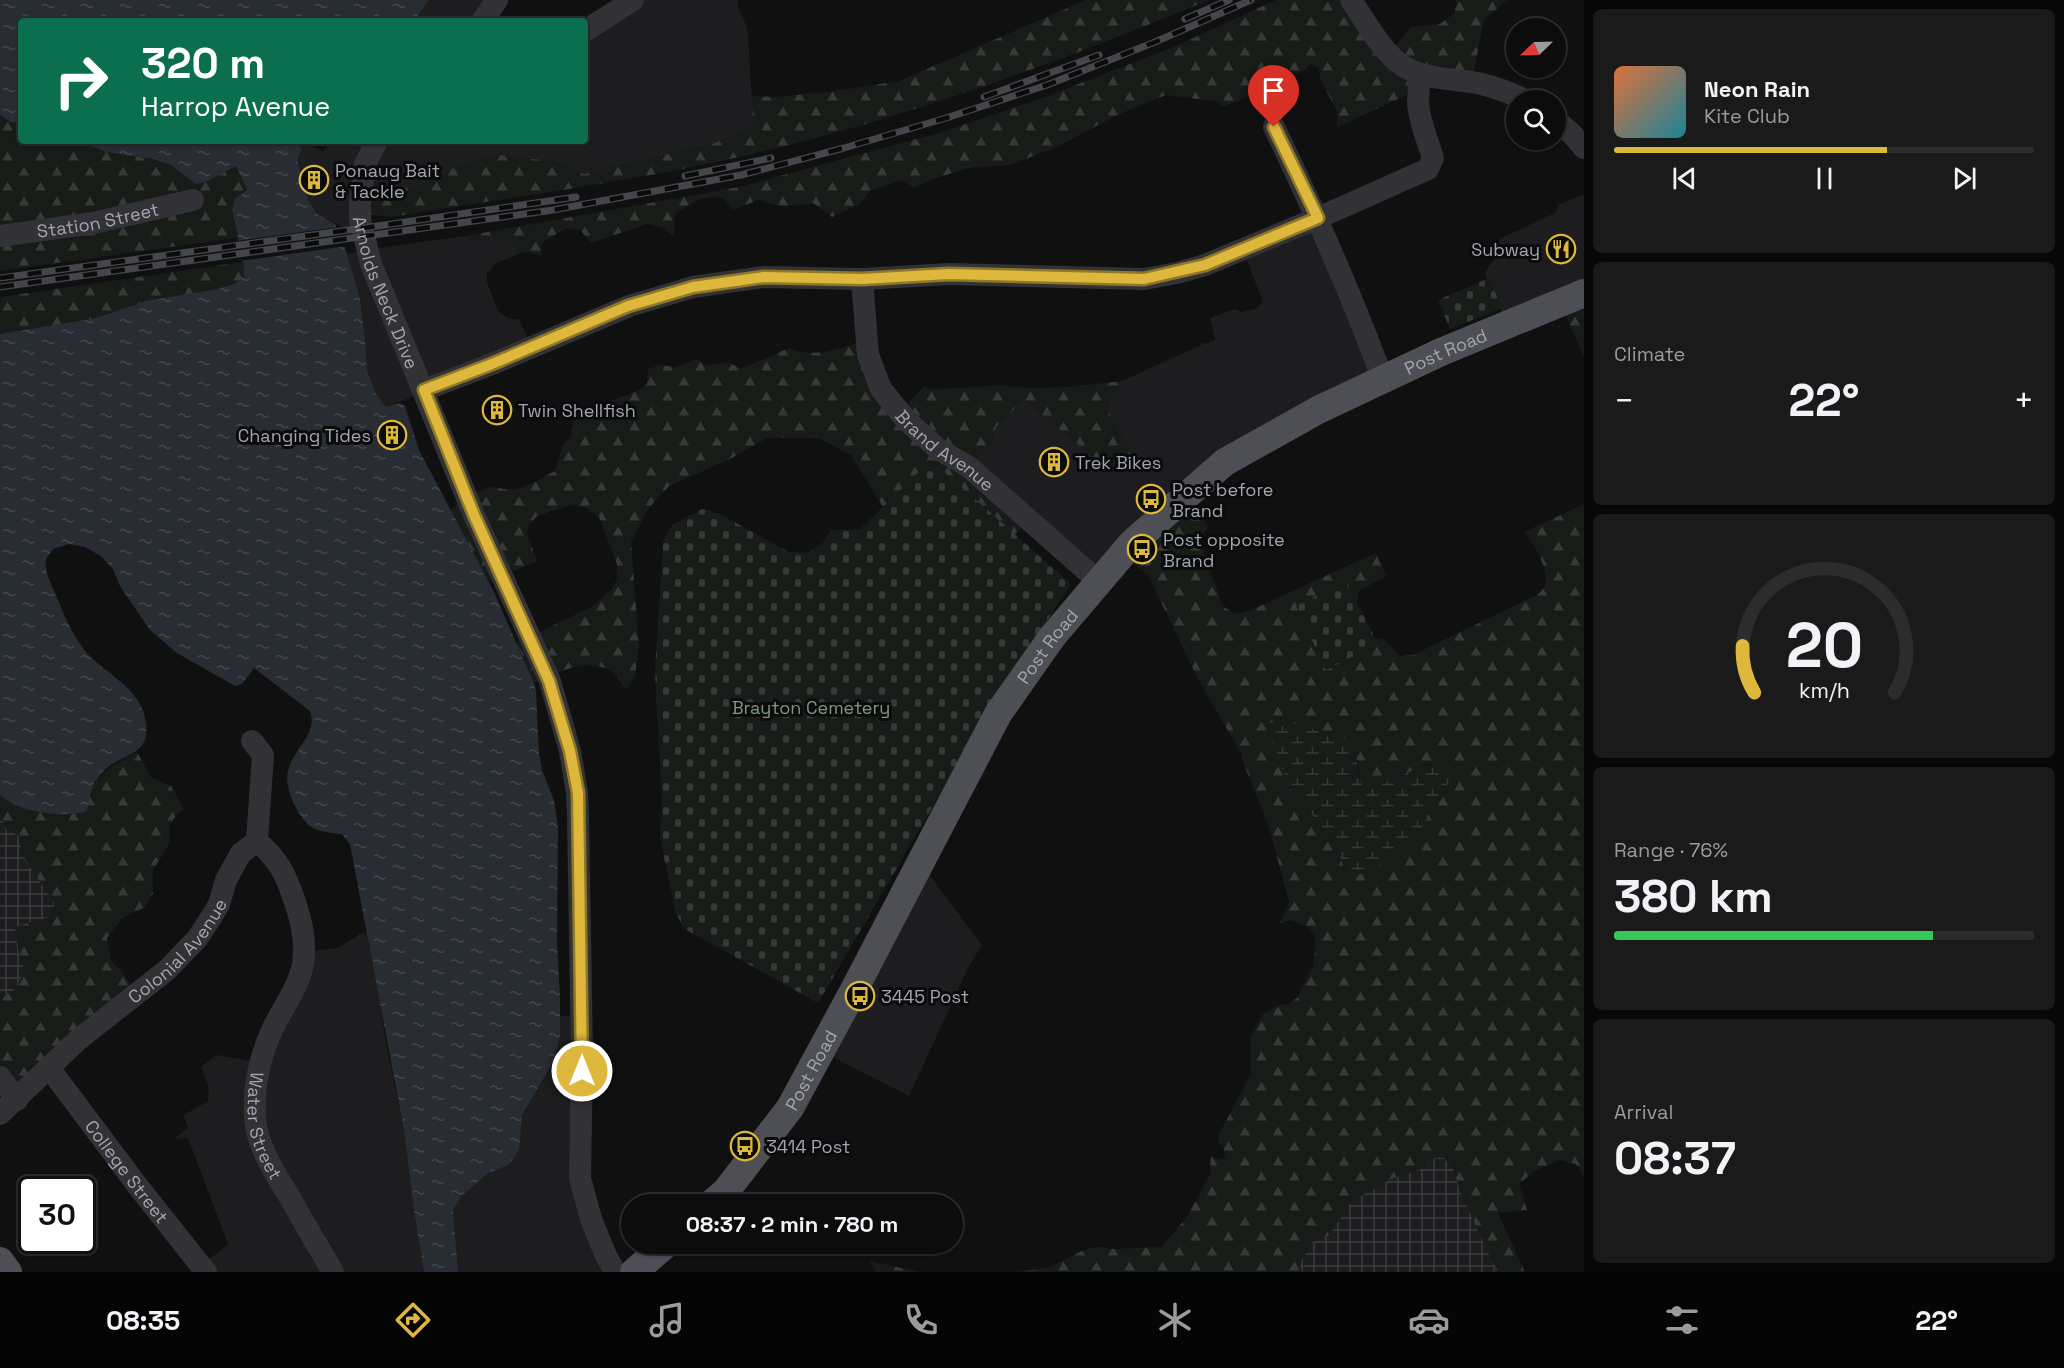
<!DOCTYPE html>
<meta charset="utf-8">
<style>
:root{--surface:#0c0c0d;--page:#1a1a1b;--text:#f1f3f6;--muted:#9a9b9d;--line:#2c2c2e;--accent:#ddb83d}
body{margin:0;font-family:"Space Grotesk",sans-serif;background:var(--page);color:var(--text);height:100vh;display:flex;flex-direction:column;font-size:22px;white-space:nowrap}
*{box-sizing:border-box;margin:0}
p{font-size:20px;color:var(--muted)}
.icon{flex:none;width:33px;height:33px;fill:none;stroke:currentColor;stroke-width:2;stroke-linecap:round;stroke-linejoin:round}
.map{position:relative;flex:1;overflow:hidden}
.side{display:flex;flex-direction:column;gap:9px;padding:9px;background:#070707;width:480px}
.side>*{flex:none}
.top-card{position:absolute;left:18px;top:18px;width:570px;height:126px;border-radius:6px;box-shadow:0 2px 4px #0004,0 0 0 2px var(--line);background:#0b6e4f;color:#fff;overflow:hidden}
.needle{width:39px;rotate:247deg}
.buttons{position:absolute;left:1506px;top:18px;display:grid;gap:12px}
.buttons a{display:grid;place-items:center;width:60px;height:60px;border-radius:50%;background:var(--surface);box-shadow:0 2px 4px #0004,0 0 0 2px var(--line);font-size:30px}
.speed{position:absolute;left:18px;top:1176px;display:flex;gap:12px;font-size:30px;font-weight:700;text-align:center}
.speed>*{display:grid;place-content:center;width:78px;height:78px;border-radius:50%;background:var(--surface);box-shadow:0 2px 4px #0004,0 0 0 2px var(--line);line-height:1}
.speed .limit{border:3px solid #111;border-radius:9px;background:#fff;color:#111}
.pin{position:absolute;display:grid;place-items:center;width:51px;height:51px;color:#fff;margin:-62px -26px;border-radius:50% 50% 50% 0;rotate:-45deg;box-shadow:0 0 6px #0007}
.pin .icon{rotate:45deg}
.me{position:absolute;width:66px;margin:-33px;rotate:0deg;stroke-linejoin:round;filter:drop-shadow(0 0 4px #0008)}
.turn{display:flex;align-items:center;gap:21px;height:126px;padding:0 24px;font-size:27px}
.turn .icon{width:78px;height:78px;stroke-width:2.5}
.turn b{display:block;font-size:42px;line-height:51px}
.big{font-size:45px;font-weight:600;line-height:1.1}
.side .card{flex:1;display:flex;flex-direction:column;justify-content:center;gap:9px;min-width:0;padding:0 21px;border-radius:9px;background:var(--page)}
.side .dial{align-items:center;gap:0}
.dial svg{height:156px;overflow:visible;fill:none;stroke:var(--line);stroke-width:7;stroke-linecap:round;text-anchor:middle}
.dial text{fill:var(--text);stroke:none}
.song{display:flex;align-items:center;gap:18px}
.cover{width:72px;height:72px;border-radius:9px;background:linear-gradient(135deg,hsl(20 70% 55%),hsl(190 70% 35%))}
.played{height:6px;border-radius:3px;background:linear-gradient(90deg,var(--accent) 65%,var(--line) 65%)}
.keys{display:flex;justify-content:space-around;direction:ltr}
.heat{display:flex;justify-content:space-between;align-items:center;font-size:33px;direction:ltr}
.charge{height:9px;border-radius:4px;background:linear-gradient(90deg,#34c759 76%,var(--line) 0)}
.trip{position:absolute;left:621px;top:1194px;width:342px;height:60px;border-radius:30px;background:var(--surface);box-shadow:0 2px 4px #0004,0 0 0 2px var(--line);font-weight:600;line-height:60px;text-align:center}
.tabs{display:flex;height:96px;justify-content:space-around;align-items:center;background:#050505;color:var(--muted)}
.tabs .icon{width:42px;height:42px}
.tabs .current{color:var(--accent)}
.tabs b{font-size:27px;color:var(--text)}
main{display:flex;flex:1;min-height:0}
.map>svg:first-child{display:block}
.built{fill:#1d1c1e}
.industrial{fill:url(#industrial-grid)}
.forest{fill:url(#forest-firs);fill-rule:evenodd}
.wetland{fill:url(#wetland-marsh)}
.cemetery{fill:url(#cemetery-stones)}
.water{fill:url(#water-ripples)}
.pier{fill:#101011}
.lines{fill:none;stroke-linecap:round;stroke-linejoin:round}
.minor{stroke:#323236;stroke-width:22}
.major{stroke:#4e4f55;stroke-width:28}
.rail-casing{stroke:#45464b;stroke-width:7}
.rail{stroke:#0b0b0c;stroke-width:4.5;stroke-dasharray:14;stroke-linecap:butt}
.route-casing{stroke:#907828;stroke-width:15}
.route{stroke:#ddb83d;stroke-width:10}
.labels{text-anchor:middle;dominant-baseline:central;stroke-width:6;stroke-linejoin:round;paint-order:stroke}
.poi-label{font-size:18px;fill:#a3a6b1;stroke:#0b0b0c;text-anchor:start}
.street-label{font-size:18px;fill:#a3a6b1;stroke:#0b0b0c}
.park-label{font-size:18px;fill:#7c9a81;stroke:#0b0b0c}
</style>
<main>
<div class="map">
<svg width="1584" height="1272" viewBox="0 0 1584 1272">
<defs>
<pattern id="industrial-grid" width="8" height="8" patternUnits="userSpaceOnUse" patternTransform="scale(1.5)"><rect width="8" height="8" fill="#1d1c1e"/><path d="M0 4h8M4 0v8" fill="none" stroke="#3b3a3c"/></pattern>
<pattern id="forest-firs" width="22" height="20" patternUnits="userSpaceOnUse" patternTransform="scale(1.5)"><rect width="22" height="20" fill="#171c18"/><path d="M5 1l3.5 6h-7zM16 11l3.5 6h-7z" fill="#363a37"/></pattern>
<pattern id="wetland-marsh" width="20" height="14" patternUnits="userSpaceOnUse" patternTransform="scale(1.5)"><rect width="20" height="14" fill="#171c18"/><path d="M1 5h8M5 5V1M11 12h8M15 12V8" fill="none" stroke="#363a37"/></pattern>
<pattern id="cemetery-stones" width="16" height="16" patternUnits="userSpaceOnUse" patternTransform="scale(1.5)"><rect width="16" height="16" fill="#171c18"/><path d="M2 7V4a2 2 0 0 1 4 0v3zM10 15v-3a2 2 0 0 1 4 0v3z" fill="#363a37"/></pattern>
<pattern id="water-ripples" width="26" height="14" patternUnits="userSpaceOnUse" patternTransform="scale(1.5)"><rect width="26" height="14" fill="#282d33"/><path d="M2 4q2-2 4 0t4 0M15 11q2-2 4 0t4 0" fill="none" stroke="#44484e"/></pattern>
</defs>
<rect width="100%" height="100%" fill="#101011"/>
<path class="built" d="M429,0H490L476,21H414Z
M632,0H738V8L747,27L749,48L753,121L751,129L715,143L584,174L557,162L405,188L362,179L357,215L350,231L317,214L308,199L299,173L297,159L302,149L293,141H306L323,152L328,145L322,141H585V30Z
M1584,194V292L1506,323L1485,272L1496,257L1499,239L1555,213L1559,204Z
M1318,218L1381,378L1294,423L1093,580L969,466L993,440L996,427L1023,399L1108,469L1135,455L1111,422L1108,402L1122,381L1201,345L1204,342L1205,344L1215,340L1210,318L1235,309L1241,312L1255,309L1263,302L1243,250Z
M465,236L470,240L507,238L520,253L495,264L487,274V282L498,311L509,319H519L531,345L423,393L386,407L376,394L367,370L366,349L360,298L347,254L370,249Z
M919,861L982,945L969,966L909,1096L819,1050Z
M366,933L376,977L386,1043L404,1130L414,1211L424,1272H194L228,1244L188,1138L174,1139L188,1128L184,1115L208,1101L209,1088L201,1067L216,1055L259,1062L304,952L337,948L358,936L359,934Z
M560,1016H578L588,1172L617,1272H458L453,1210L461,1197L488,1173L509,1165L518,1150L522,1115L555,1059L560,1035Z"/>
<path class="industrial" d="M0,813L6,828L19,836L23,857L55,904L49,917L17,934L19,953L25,972L15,990L0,996Z
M1440,1157L1452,1165L1461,1193L1497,1272H1302L1299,1264L1312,1242L1328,1236L1352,1201L1391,1179L1424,1168L1427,1160Z"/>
<path class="forest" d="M1086,0H1209C1071,57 930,110 785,146C656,179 523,195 392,217L363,214L362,179L405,188L419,185L464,163L500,155L557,162L584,174L715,143L751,129L753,121L751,96L775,97L829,92L899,81Z
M1276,0H1350L1389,53L1411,27L1440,24L1455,13L1456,0H1507L1484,20L1472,80L1420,76L1411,93L1337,127V112L1320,78L1319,68L1311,64L1302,72L1285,77L1272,106L1248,97L1222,107L1220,104L1215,101L1166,95L1117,115L1059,146L1010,165L968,168L930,180L914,188L902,180L870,191L861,203L832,217L813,203C794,207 776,207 759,200L732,210C730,207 726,201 723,199C709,191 685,206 675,215L674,237L664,228L647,224L591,243L581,231L566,228L542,243L541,256L530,252L520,253L507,238L470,240L465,236L739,187L939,133L1045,97L1176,46Z
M0,115L11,122L21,123V141H80L106,152L153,159L171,165L196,184C210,182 223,172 236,166L247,190L235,199L234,222L244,267V277L235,284L218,289L96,318L0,334V297L242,262L236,238L0,271Z
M1584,292V358L1561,303Z
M863,341L900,412L925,385L929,390L998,385L1029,388L1069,387L1122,381L1108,402L1111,422L1135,455L1128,468L1108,469L1023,400L996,427L993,440L969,466L1029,522L1007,541L886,512L851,455L819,438H767L730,459L669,486L648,509L631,542L639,646L635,676L626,690C606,649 566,668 534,683L517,643L593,606L611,590L617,579V564L599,517L587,508L570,505L537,516L529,525L527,533L537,561L489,581L471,551L451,509L466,500L465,497L493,486C518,496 533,482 555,471L562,447L572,435L573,415L640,390L647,383L648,369L661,365L674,367L697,359L706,366L727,362L740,368L748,366L789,348C814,359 839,349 863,341Z
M1186,499L1208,526L1201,538L1203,549L1222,605L1234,614L1251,610L1376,553L1386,576L1359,591L1356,612L1374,638L1384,639L1400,656L1413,655L1537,595C1540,592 1543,590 1544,587C1551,572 1534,543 1524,532L1584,504V1177L1576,1164L1560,1160L1533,1172L1519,1184L1527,1210L1498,1213L1525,1272H1497L1461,1193L1452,1165L1440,1157L1427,1160L1424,1168L1391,1179L1352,1201L1328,1236L1312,1242L1299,1264L1302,1272H1017C1027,1270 1036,1270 1046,1268C1067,1263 1086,1240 1110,1249L1162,1247L1188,1215L1210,1174L1211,1155L1216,1159L1225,1158L1223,1146L1218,1142V1136L1251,1074L1250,1037L1262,1015L1276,1006L1288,1004L1297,998L1313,966L1316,940L1310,928L1291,920L1280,923L1289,902L1269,827L1241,757L1242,755L1199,681L1148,575L1121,554ZM1275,715L1295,724L1358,760L1360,782L1366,790L1432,763L1346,871L1330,836L1290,789Z
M137,752L151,777L171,786L184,809L176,815L169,827L170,843L153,870V894L145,907L122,918L107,938L112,963L120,969L135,991L13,1086L0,1064V996L15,990L25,972L19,953L15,927L49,917L55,904L23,857L19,836C0,825 0,816 0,795L4,799L89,794C101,770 114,764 137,752Z
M870,1261L919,1272H875Z"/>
<path class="wetland" d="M1270,715H1275L1295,724L1344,738L1355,749L1360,782L1366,790L1432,763L1446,767L1450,780L1416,837L1387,862L1356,876L1346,871L1330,836L1290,789L1269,733Z"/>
<path class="cemetery" d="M1489,278L1502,308L1450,329L1438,300Z
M931,460L1071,584L991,707L818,1003L683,928L675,910L660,838L662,801L655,671L663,541L672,525L702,509L720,514L789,552L807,553L822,544L831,530L860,529Z
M1346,581L1378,644L1326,670L1296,606Z"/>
<path class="water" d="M0,0H429L414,21H21V123L11,122L0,115Z
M80,141H293L302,149L297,160L308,199L317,214L335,224L347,254L360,298L366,349L367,370L376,394L386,407L400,403L405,406L419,450L493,590L534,683L536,692L539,753L542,770L554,801L558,828L557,941L560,998V1035L555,1059L522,1115L519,1150L509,1165L488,1173L461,1197L453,1210L458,1272H424L414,1211L404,1130L350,844L342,834C332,833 319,832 310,826C297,815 284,789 288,771C292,751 319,733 310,711L254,668L242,684L235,686L177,653L150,630L120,586L113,569L101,556L85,547L69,544L53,549C51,552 47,557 46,560C44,571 52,586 56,595C64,615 72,635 86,652C106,675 142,688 146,723C150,754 126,753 108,767C94,778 89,794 87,811C65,819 17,812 0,795V334L96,318L146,301L218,289L234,284L244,277V267L232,209L235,199L247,190L236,166C223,172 210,182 196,184L171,165L153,159L106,152Z"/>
<path class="pier" d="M339,227L347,246L239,261L236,241Z"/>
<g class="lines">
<g class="minor">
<path d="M1351,0C1364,19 1375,40 1391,56C1415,82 1450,77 1482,84C1497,88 1511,93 1525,100"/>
<path d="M482,21L497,0"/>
<path d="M585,31L633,0"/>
<path d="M1556,120L1572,134L1584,148"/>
<path d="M1274,127C1314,210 1351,293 1383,380"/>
<path id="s1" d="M377,141L365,164L360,202V219L371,264L474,515L550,681L570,751L577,793L578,816L582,1055L580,1178L591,1219L606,1256L615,1272"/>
<path id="s2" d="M0,236L93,223L193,200"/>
<path id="s3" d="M862,279L868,355L881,389L907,421L938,449L969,467L1098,581"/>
<path d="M424,390L492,364L629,306L693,287L764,277L862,279L949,274L1144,279L1177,273L1205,265L1318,218L1428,169L1433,158C1423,126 1413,109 1421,76"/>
<path id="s4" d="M257,841C279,860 286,875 295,902C302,923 306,942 303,964C299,986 284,1006 274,1026C260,1055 253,1086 255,1118C257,1148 277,1176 292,1201C305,1225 319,1248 333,1272"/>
<path id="s5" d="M50,1069L140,1189L206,1272"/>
<path d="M0,1077L17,1100"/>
<path id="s6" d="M0,1114L79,1039L167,970L187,949L197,939L212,916L219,904L226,880L241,853L257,841L263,755L252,741"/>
</g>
<g class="major">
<path id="s7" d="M711,1204L726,1191L790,1108L855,988L998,714L1052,637L1132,543L1225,462L1318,410L1441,352L1584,293"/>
<path d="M0,1261L8,1272"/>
<path d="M634,1272L666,1244"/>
</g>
<g class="rail-casing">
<path id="rail" d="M1185,19L1229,0
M984,97L1099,55
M685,176L771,158
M0,278L378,226L576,197
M0,287L553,210L741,175L844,148L946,118L1047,85L1155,42L1251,0"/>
</g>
<use href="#rail" class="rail"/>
</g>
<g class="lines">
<g class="route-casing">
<path id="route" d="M582,1071L578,793L570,751L549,681L474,515L424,390L492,364L628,306L693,287L764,277L862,279L949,274L1144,279L1205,265L1318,218L1274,127"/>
</g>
<use href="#route" class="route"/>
</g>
<defs>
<g id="building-ring" transform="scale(1.5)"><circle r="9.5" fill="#0b0b0c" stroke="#ddb83d" stroke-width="1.5"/><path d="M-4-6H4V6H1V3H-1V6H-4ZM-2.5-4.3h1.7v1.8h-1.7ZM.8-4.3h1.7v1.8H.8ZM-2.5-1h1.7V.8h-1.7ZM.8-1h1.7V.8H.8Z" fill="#ddb83d"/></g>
<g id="restaurant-ring" transform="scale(1.5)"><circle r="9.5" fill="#0b0b0c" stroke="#ddb83d" stroke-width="1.5"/><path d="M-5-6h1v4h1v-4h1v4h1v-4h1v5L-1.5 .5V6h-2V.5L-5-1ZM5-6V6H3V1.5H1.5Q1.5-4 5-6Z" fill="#ddb83d"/></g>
<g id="bus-ring" transform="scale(1.5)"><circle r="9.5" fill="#0b0b0c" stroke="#ddb83d" stroke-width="1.5"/><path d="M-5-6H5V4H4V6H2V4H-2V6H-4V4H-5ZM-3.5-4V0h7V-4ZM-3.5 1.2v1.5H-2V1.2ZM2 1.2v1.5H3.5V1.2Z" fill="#ddb83d"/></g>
</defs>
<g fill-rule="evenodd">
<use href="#building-ring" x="314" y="180"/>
<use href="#restaurant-ring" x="1561" y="249"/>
<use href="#building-ring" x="497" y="410"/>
<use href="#building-ring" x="392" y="435"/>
<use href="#building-ring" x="1054" y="462"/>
<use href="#bus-ring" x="1151" y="499"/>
<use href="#bus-ring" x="1142" y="549"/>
<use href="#bus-ring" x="860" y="996"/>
<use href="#bus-ring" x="745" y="1146"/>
</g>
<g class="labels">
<g class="poi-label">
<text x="335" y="170">Ponaug Bait<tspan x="335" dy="21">&amp; Tackle</tspan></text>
<text x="1540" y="249" text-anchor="end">Subway</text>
<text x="518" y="410">Twin Shellfish</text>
<text x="371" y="435" text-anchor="end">Changing Tides</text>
<text x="1075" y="462">Trek Bikes</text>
<text x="1172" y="489">Post before<tspan x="1172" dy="21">Brand</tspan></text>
<text x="1163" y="539">Post opposite<tspan x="1163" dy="21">Brand</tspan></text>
<text x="881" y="996">3445 Post</text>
<text x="766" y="1146">3414 Post</text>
</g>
<g class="street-label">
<text stroke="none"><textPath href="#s2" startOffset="99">Station Street</textPath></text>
<text stroke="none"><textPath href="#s1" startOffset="159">Arnolds Neck Drive</textPath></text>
<text stroke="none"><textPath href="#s7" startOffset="1158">Post Road</textPath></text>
<text stroke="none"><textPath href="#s3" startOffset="202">Brand Avenue</textPath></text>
<text stroke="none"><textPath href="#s7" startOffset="654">Post Road</textPath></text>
<text stroke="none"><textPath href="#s6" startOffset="242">Colonial Avenue</textPath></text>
<text stroke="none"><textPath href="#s7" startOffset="168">Post Road</textPath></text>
<text stroke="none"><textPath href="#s4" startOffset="309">Water Street</textPath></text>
<text stroke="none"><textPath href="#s5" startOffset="128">College Street</textPath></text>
</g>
<g class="park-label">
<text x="811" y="707">Brayton Cemetery</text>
</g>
</g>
</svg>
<div class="buttons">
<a><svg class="needle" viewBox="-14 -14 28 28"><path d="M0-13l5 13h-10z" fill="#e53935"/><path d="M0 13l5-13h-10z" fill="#9a9b9d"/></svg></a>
<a><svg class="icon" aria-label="search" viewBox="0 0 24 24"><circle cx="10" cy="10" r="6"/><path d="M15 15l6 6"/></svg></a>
</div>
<div class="speed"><div class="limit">30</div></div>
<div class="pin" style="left:1274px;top:127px;background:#d93025"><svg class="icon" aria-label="arrive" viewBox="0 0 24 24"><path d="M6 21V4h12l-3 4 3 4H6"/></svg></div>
<svg class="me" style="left:582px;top:1071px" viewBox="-20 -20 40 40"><circle r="17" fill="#ddb83d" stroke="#fff" stroke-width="3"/><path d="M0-11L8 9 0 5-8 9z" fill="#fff"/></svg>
<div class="trip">08:37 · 2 min · 780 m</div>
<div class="top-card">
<div class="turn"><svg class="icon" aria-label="right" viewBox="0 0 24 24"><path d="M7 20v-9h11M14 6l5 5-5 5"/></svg><div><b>320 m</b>Harrop Avenue</div></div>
</div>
</div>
<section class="side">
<div class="card">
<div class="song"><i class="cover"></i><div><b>Neon Rain</b><p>Kite Club</p></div></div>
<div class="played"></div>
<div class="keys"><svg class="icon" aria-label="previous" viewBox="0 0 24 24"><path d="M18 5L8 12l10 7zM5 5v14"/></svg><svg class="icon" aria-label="pause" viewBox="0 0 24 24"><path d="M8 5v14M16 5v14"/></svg><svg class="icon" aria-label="next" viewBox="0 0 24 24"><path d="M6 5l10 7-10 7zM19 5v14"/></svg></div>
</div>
<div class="card"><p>Climate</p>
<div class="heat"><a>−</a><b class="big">22°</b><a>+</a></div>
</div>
<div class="card dial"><svg viewBox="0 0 100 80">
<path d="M14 69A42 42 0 1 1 86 69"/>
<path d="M14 69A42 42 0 0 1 8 45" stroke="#ddb83d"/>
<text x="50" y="56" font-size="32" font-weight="700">20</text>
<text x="50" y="72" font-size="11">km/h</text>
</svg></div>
<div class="card"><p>Range · 76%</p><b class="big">380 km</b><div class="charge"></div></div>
<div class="card"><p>Arrival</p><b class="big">08:37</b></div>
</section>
</main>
<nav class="tabs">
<b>08:35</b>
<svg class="icon current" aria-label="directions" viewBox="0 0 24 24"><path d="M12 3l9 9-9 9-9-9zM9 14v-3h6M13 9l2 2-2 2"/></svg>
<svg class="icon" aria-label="music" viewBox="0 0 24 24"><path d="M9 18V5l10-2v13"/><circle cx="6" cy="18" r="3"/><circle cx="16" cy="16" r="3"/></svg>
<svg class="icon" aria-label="phone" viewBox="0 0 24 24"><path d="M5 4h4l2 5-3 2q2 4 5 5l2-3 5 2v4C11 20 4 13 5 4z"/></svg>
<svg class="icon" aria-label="climate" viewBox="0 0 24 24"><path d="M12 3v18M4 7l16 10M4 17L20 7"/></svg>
<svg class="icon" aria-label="car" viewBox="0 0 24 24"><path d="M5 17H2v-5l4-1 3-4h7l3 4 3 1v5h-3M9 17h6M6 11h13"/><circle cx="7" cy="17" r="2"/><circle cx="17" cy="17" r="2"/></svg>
<svg class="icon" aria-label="filters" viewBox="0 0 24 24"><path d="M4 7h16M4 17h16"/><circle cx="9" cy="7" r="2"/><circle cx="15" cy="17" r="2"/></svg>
<b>22°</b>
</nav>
